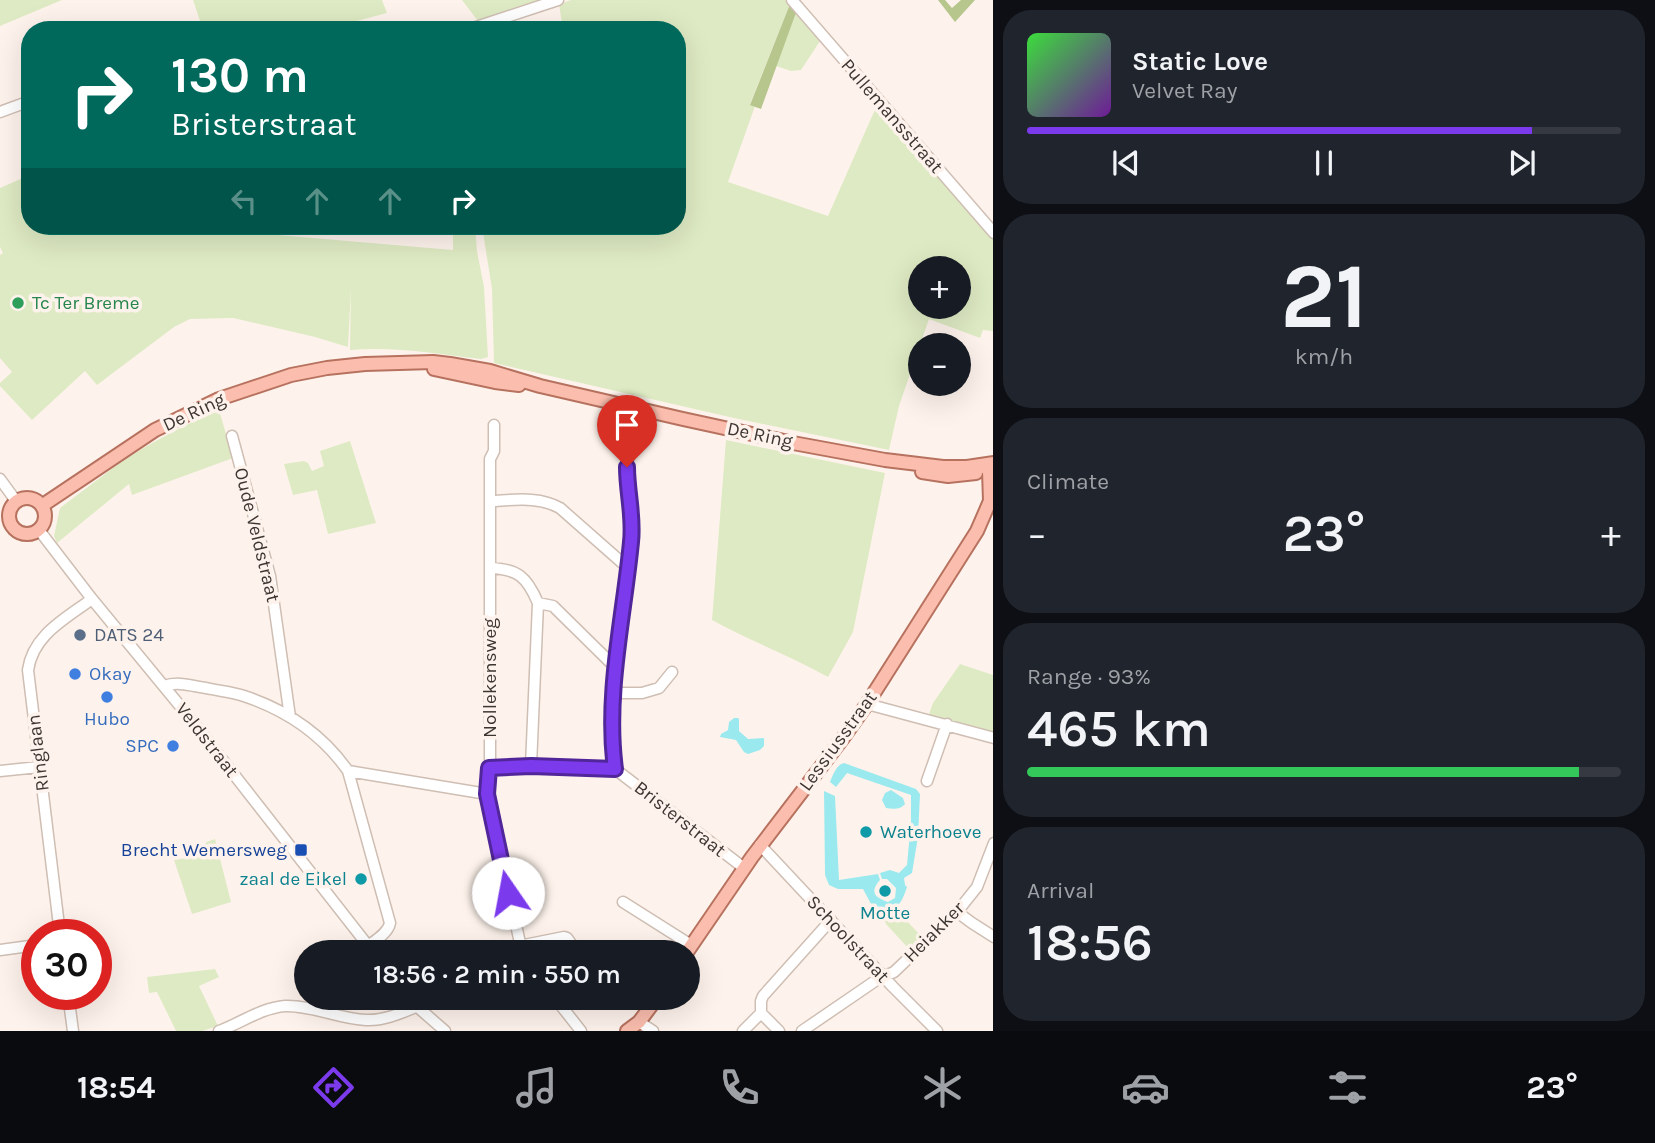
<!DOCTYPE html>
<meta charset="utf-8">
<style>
:root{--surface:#171b24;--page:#20242c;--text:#f1f3f6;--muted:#9ea1a6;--line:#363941;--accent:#7c3aed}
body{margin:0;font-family:Karla,sans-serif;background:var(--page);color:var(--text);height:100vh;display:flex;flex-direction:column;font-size:26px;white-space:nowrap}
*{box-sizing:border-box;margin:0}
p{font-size:23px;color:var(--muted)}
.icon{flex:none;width:38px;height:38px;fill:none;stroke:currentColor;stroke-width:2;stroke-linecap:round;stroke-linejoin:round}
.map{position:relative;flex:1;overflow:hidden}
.panel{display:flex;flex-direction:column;gap:10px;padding:10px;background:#0d0f14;width:662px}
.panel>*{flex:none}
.banner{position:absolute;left:21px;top:21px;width:665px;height:214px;border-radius:28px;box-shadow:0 7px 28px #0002;background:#00695c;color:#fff;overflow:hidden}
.buttons{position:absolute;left:908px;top:256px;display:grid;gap:14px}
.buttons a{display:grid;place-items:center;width:63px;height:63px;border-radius:50%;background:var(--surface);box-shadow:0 7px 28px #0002;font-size:35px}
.speed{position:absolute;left:21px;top:919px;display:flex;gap:14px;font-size:35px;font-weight:700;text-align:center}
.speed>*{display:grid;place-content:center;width:91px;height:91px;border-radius:50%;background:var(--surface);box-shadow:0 7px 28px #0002;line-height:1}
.speed .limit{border:10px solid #d22;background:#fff;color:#111}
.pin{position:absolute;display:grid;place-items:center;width:60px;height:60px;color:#fff;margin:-72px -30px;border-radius:50% 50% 50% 0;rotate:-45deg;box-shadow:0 0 7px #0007}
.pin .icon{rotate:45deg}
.me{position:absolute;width:77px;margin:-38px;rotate:348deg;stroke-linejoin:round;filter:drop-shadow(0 0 5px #0008)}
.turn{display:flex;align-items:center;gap:24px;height:147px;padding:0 35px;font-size:32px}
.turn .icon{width:91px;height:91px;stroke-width:2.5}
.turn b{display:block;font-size:49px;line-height:60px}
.lanes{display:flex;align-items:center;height:66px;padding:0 35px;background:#0003;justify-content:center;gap:35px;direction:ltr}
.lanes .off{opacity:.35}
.big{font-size:52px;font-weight:600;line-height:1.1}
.panel .card{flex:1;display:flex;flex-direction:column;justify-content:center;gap:10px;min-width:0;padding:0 24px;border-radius:28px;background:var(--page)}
.panel .dial{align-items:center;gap:0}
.dial b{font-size:91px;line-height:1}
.song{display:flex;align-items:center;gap:21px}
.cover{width:84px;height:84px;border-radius:10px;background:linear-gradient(135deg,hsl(120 70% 55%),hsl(280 70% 35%))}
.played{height:7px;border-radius:4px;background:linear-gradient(90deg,var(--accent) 85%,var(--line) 85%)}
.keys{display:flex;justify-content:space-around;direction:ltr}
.heat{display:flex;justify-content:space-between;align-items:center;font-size:38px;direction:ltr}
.charge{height:10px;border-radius:5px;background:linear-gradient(90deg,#34c759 93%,var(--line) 0)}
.trip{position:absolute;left:294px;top:940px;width:406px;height:70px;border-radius:35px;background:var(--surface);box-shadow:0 7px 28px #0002;font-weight:600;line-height:70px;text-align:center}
.tab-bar{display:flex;height:112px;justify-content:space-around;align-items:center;background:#090b0e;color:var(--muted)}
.tab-bar .icon{width:49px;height:49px}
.tab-bar .on{color:var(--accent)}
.tab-bar b{font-size:32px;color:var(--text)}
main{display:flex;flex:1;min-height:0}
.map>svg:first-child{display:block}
.green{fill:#deeac3;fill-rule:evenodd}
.forest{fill:#b6c68d}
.water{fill:#9ae9ee}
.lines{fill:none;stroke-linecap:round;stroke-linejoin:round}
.minor-casing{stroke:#cfbeb3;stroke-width:13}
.major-casing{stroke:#b7725f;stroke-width:16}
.minor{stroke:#fff;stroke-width:10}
.major{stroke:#fbbeae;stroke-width:12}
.route-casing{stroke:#51269a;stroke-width:18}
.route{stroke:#7c3aed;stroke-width:12}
.leisure-dot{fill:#2e9e5b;stroke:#fef3ec;stroke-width:2.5}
.service-dot{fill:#5c6f8a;stroke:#fef3ec;stroke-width:2.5}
.shop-dot{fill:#3f7fe0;stroke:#fef3ec;stroke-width:2.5}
.culture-dot{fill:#0f9aa8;stroke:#fef3ec;stroke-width:2.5}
.transit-dot{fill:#1a4fb4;stroke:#fef3ec;stroke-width:2.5}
.labels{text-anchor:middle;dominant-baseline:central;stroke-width:7;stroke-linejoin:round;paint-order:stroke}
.street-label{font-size:19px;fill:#3c3531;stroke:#fef3ec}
.leisure-label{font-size:19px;fill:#27864d;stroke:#fef3ec;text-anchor:start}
.service-label{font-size:19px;fill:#4e5e75;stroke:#fef3ec;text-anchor:start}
.shop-label{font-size:19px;fill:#366cbe;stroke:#fef3ec;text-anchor:start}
.culture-label{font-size:19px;fill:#0d838f;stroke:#fef3ec;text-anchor:start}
.transit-label{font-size:19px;fill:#164399;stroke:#fef3ec;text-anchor:end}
</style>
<main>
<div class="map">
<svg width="994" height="1031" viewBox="0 0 994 1031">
<rect width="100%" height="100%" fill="#fef3ec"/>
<path class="green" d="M0,0H62L0,26Z
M193,0H382L387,13L342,25L343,30H203Z
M462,0H546L478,21Z
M571,0H787L790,4L750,104L755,106L728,182L828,216L877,105L993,236V331L983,330L980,338L929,319L899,406L889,450L734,418L494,363L492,289L482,226H677V30H563L559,4ZM920,268H959V306H920Z
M797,10L820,37V41L801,70L791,71L776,66Z
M25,177L27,185L30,184V226H172L453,250V226H475L477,251L484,287L488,357L481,359C438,354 394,346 350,350L351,287L348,347L315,337L233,318L190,319L174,327L97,385L85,371L32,420L0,386V383L12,372L0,358V255L3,253L0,247V188Z
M219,410L233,458L132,495L129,484L57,543L54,536L60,508C79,494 98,479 117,465C149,443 184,425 219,410Z
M726,440L885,473L853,632L828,677C791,656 750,641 712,620Z
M350,441L376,523L328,534L317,490L293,495L284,464L304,461L308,463L312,471L324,466L320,451Z
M960,664L993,675V736L928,717L933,703Z
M215,839L231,902L192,914L174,860L187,858L207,842Z
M887,914L905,919L922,937L909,949L886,924L883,916Z
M215,969L219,977L199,986L218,1026L202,1031H176L157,992L149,993L147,977Z"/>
<path class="forest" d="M938,0H945L952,8L961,0H975L955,22Z
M790,4L797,10L761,109L750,105Z"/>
<path class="water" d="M734,718H738L739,719V731L748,739L764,738V746L760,750L748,754L744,752L736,740L720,737L721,734L728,730L729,722Z
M844,763L916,789L920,794L918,837L912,873L904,878L905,885L907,887C899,911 894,912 871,904L863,889H838L829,885L825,875L824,791L835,796L839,880L878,874L880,880C869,892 875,898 888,902L895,898L896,888L887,879H882L880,873L890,870L899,873L907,865L911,822V795L847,773L836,787L830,782C833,775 836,765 844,763Z
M891,790L903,798L905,804C900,810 893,809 886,808L882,800L885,793Z"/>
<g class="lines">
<g class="minor-casing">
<path id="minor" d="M792,0L994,233
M467,30L558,0
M0,112L30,101
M494,425V451L490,459V768L487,794L522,952
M232,436L270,576L290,717
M0,479L16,501
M491,501C514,500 539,496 560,508L627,567
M39,530L92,599L185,712L373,952
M490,568C518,569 527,577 538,603L553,606L616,668
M164,686C178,681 192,686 206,688C219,691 232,692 244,696C286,710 322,734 348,771L390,923C388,933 376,940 368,946
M614,693H642L659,688L672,672
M867,704L994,738
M531,766L538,603
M490,768L531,766L615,769L744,868
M615,769L612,744L616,668L632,542V518L627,483V467L632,432
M0,771L39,767
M348,771L487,794
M927,781L947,724
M760,845L893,987L937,1031
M623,902L691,945
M957,912L972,923L994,937
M60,934L28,670C33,635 65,619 92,599
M519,946L564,937L567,938L577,952
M0,950L37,945
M68,994L73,1031
M410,998L421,1010L445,1031
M555,998L581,1031
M639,1022L653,1031
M219,1031C241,1023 261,1008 285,1006C312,1005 339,1019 366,1020C384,1021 401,1013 418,1006
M743,1031L761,1013
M779,1031L761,1013V1001L763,996L831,920
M802,1031L878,979L894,972L957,912L977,887L994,843"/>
</g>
<g class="major-casing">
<path id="major" d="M434,369L495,382L519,385
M922,472L948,476L976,473
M9 516a18 18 0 1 1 36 0a18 18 0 1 1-36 0Z
M43,505L155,430L219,399L291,375L327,368L365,364L433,362L450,364L490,371L540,386L683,419L793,443L885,460L943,467H967L994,463
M687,952L752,857L843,738L867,704L977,531L990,501L989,471L983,465
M627,1031L639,1022L657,998"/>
</g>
<use href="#minor" class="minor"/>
<use href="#major" class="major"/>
</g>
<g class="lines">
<g class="route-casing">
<path id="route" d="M508,893L487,794L489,768L531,766L615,769C605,694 624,616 631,542C634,517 627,492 627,467"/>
</g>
<use href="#route" class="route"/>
</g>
<circle class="leisure-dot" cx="18" cy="303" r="7"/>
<circle class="service-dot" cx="80" cy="635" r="7"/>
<g class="shop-dot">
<circle cx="75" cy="674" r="7"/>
<circle cx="107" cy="697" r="7"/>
<circle cx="173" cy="746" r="7"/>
</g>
<g class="culture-dot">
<circle cx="866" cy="832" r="7"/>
<circle cx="361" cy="879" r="7"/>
<circle cx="885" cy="891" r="7"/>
</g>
<rect class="transit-dot" x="294" y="843" width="14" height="14" rx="3.5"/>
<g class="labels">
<g class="street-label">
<text transform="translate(892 116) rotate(49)">Pullemansstraat</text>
<text transform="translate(194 412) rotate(-25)">De Ring</text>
<text transform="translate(760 435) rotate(12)">De Ring</text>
<text transform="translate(257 535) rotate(76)">Oude Veldstraat</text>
<text transform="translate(490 678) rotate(-90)">Nollekensweg</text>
<text transform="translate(207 740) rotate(52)">Veldstraat</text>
<text transform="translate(838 741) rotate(-54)">Lessiusstraat</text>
<text transform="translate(38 753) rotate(-97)">Ringlaan</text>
<text transform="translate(680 819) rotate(38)">Bristerstraat</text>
<text transform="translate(934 932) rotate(-45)">Heiakker</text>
<text transform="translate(848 939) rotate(47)">Schoolstraat</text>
</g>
<g class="leisure-label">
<text x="32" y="303">Tc Ter Breme</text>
</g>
<g class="service-label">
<text x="94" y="635">DATS 24</text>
</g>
<g class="shop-label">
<text x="89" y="674">Okay</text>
<text x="107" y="719" text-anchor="middle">Hubo</text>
<text x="159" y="746" text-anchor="end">SPC</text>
</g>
<g class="culture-label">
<text x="880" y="832">Waterhoeve</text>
<text x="347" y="879" text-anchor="end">zaal de Eikel</text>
<text x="885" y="913" text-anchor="middle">Motte</text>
</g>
<g class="transit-label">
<text x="287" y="850">Brecht Wemersweg</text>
</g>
</g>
</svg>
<div class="buttons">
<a>+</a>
<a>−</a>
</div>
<div class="speed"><div class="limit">30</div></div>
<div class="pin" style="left:627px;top:467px;background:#d93025"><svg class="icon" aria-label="arrive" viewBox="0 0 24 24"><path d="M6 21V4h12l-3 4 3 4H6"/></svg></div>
<svg class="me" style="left:508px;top:893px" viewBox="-20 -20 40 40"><circle r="19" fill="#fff"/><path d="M0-13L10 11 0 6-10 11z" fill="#7c3aed"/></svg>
<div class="trip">18:56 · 2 min · 550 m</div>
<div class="banner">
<div class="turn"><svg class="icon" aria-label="right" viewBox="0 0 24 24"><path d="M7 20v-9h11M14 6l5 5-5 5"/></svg><div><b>130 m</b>Bristerstraat</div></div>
<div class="lanes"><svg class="icon off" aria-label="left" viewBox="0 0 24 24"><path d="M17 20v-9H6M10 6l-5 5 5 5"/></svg><svg class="icon off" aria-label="ahead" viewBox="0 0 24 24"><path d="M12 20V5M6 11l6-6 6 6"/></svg><svg class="icon off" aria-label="ahead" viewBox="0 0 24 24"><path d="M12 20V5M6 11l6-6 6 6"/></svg><svg class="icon" aria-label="right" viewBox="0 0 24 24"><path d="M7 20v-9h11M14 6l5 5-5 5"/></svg></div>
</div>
</div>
<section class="panel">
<div class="card">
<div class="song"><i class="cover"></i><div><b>Static Love</b><p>Velvet Ray</p></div></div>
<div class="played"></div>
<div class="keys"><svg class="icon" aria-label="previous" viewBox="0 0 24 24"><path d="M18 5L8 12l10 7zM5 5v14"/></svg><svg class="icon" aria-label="pause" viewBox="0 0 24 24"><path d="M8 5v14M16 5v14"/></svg><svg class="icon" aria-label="next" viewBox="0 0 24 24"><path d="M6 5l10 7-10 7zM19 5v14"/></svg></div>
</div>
<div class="card dial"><b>21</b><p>km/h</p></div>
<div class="card"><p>Climate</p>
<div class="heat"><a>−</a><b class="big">23°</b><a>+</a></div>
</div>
<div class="card"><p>Range · 93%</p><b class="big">465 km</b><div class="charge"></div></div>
<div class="card"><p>Arrival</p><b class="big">18:56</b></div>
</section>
</main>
<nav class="tab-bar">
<b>18:54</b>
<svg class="icon on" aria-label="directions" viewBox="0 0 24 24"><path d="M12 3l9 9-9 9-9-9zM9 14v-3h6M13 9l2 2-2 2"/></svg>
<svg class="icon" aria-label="music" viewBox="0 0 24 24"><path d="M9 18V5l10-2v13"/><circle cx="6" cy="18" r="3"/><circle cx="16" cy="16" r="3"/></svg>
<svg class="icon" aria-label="phone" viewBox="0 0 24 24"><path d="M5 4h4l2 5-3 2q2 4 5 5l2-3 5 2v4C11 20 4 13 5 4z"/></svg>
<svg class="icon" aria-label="climate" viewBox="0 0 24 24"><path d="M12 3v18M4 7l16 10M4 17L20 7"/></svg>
<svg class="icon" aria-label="car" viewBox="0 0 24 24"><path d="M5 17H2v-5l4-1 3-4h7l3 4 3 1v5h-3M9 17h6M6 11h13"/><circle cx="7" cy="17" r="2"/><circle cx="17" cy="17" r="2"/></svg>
<svg class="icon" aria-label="filters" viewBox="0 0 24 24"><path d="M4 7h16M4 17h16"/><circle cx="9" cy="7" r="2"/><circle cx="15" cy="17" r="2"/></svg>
<b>23°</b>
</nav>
